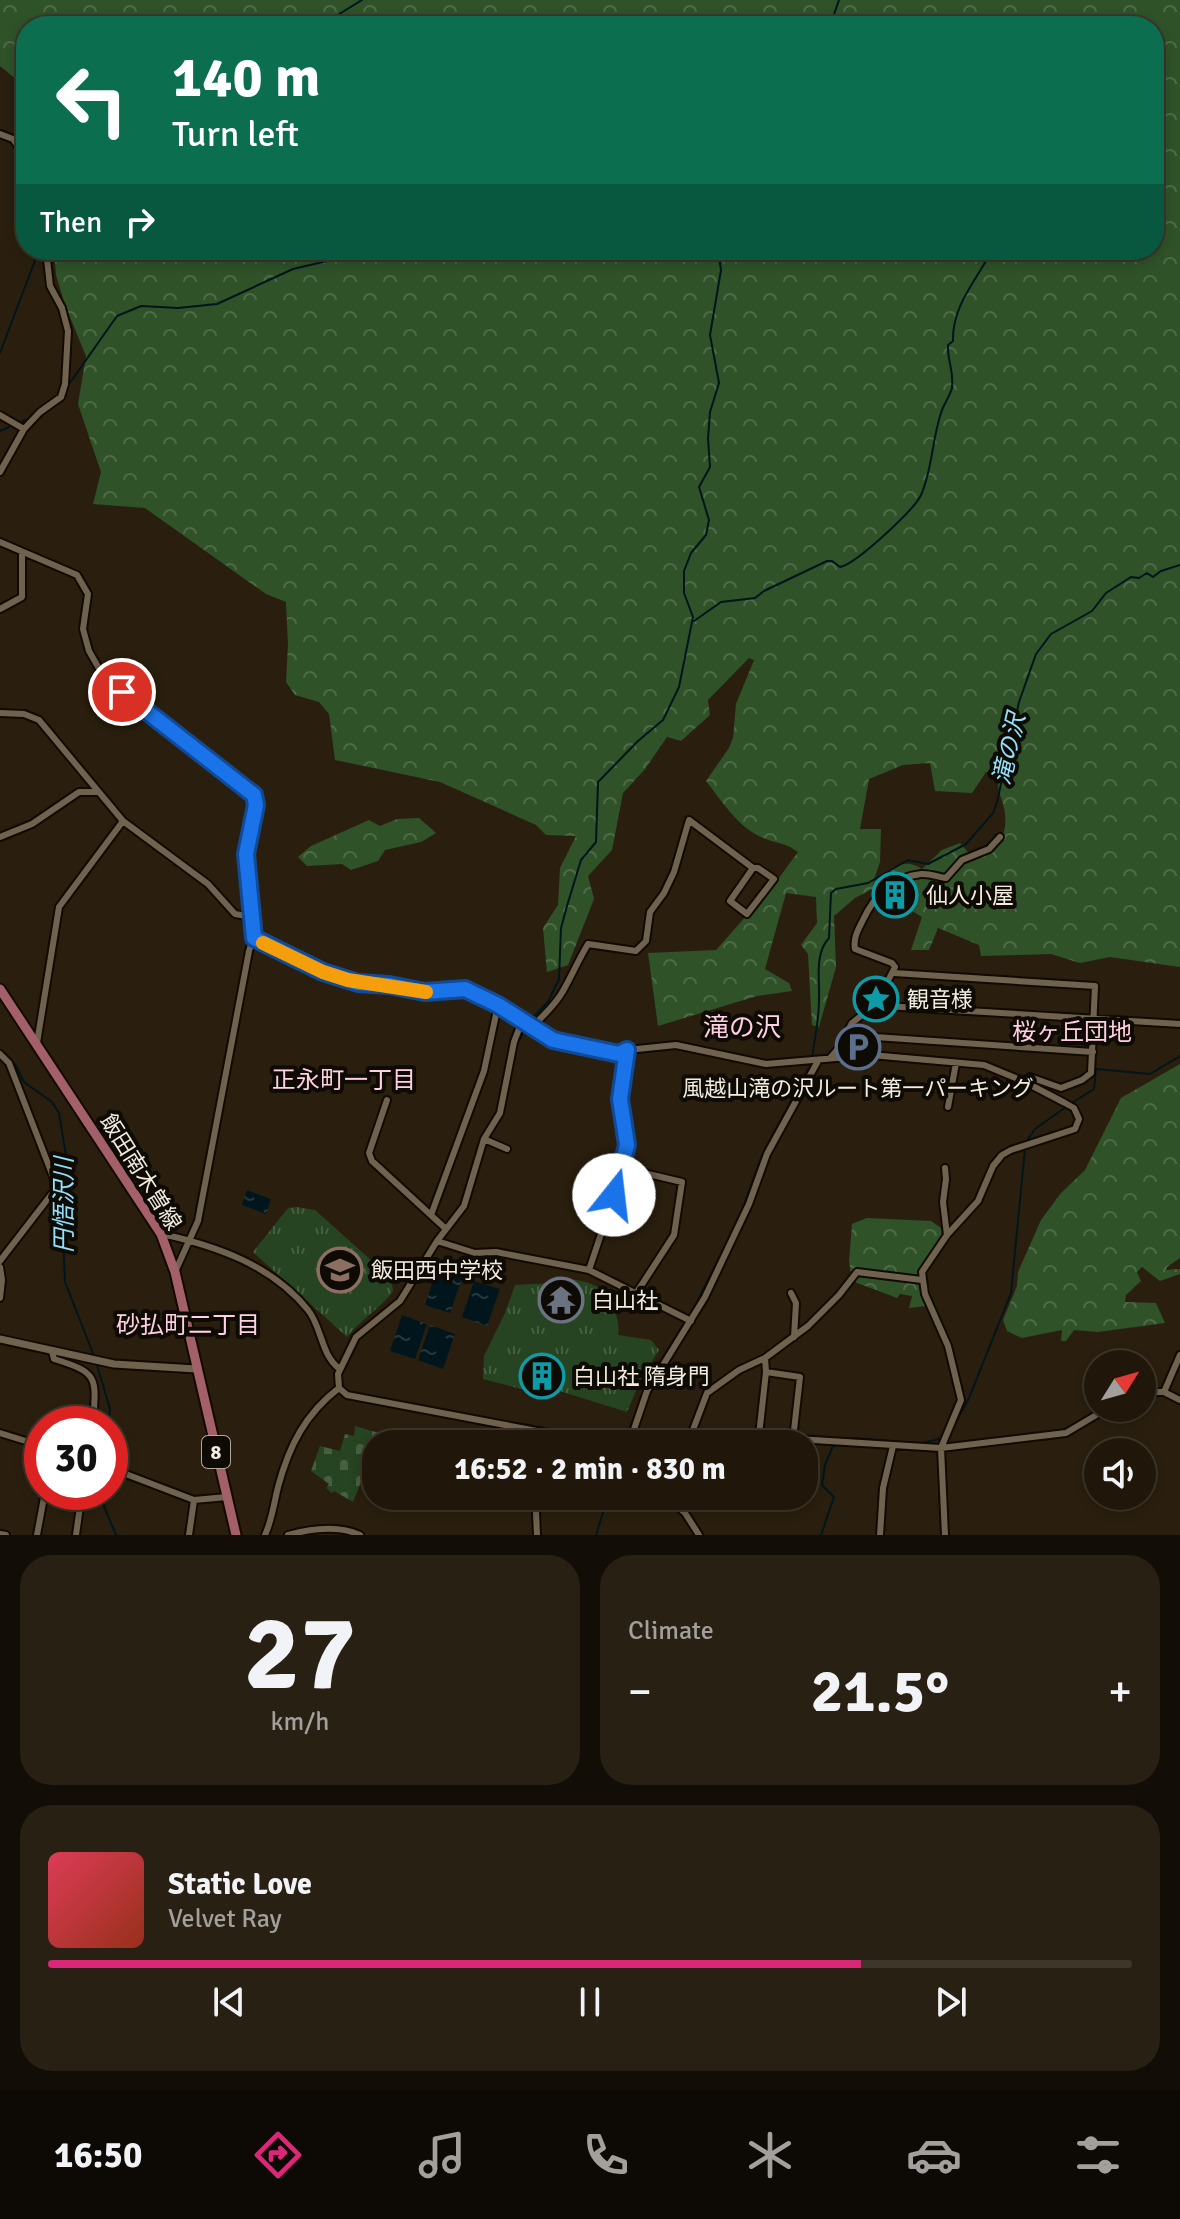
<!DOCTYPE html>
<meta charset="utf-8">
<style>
:root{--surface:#20170a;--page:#282013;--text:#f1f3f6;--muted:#a29f9c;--line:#3d362b;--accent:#db2777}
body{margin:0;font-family:Signika,"Noto Sans JP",sans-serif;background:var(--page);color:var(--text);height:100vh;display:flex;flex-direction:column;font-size:30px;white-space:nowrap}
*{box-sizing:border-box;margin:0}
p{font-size:26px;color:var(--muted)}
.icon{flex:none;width:44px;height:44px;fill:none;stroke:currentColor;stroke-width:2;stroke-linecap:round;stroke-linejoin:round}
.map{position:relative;height:1535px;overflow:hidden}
.panel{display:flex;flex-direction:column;gap:20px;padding:20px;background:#120d06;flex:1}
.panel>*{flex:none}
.hud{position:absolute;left:16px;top:16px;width:1148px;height:244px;border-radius:32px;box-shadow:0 4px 12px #0003,0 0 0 2px var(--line);background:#0b6e4f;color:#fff;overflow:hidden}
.needle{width:52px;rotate:53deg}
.buttons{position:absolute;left:1084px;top:1350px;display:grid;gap:16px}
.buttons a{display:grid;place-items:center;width:72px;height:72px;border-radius:50%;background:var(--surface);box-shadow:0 4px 12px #0003,0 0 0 2px var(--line);font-size:40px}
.speed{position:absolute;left:24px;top:1406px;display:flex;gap:16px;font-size:40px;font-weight:700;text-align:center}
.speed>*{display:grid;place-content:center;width:104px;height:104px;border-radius:50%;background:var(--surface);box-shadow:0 4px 12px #0003,0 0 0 2px var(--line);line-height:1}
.speed .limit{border:12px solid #d22;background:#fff;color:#111}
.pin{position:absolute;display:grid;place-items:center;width:68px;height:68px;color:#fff;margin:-34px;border:4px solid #fff;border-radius:50%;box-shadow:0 2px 8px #0007}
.me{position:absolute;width:88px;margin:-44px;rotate:16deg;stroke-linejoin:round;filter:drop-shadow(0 0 6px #0008)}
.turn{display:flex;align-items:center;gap:28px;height:168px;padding:0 24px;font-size:36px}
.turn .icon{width:104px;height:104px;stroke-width:2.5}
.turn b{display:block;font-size:56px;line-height:68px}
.then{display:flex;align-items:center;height:76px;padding:0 24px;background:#0003;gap:16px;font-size:30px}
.big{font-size:60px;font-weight:700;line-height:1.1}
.panel .widget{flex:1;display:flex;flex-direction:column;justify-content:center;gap:12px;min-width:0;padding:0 28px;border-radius:32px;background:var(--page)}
.panel .dial{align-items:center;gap:0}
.dial b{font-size:104px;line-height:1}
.song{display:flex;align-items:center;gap:24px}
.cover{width:96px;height:96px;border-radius:12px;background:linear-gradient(135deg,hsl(350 70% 55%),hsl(10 70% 35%))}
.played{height:8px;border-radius:4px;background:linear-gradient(90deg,var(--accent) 75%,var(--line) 75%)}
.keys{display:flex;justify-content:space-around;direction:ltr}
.heat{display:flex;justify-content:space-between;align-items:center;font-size:44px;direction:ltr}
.panel .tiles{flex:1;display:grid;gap:20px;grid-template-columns:1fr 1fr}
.widget:last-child{grid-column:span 2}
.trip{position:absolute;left:362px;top:1430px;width:456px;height:80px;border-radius:32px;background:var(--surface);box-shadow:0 4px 12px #0003,0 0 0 2px var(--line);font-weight:700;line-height:80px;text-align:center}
.tab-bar{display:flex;height:128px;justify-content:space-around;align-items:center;background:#0d0904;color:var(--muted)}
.tab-bar .icon{width:56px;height:56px}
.tab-bar .current{color:var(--accent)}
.tab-bar b{font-size:36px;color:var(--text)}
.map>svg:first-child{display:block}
.grass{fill:url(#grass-tufts)}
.forest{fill:url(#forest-crowns);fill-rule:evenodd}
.cemetery{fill:url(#cemetery-stones)}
.water{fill:url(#water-ripples)}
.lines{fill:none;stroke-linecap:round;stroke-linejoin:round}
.stream{stroke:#01151c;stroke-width:2}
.minor-casing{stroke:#120900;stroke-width:10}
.tertiary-casing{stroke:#120900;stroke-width:11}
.primary-casing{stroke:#120900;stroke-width:13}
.minor{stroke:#6f634f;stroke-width:6}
.tertiary{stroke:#6f634f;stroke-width:7}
.primary{stroke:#a36068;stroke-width:9}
.route-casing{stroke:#114b97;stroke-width:20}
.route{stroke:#1a73e8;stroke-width:14}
.slow{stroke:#f59e0b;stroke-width:14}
.labels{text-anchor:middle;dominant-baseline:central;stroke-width:8;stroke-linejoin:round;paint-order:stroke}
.shield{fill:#0e0a04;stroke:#aea89f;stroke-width:2}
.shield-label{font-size:20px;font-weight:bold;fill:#f3ece1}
.poi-label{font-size:22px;fill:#f3ece1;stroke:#0e0a04;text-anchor:start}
.street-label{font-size:22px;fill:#f3ece1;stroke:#0e0a04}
.water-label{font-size:24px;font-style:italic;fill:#92e0fd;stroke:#0e0a04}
.neighbourhood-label{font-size:24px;fill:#ffcfe3;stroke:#0e0a04}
.quarter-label{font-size:26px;fill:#ffcfe3;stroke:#0e0a04}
</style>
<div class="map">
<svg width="1180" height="1535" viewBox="0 0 1180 1535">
<defs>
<pattern id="grass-tufts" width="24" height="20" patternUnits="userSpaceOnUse" patternTransform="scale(2)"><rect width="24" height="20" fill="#264421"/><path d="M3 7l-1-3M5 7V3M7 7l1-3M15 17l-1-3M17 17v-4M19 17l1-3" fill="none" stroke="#465f41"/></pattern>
<pattern id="forest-crowns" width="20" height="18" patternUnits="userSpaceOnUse" patternTransform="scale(2)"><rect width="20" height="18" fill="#2f5229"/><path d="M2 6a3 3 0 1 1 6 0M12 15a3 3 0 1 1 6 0" fill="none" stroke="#4e6b48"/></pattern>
<pattern id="cemetery-stones" width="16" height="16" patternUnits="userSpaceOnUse" patternTransform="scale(2)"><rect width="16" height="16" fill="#264421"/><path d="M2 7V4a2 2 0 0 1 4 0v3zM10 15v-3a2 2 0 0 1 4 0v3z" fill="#465f41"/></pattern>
<pattern id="water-ripples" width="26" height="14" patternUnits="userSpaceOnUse" patternTransform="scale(2)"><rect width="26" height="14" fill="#01151c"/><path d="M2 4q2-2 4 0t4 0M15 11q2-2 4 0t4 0" fill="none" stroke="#26373d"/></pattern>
</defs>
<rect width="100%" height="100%" fill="#2a1f0e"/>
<path class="grass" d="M296,1207L315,1210L391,1278L393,1291C380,1309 360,1320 347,1337L253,1252L288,1208Z
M556,1276C568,1279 582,1280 594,1285C610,1292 621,1319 618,1335L651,1340L659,1350L640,1381L627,1412L550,1388L530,1391L483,1379L484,1356L505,1313L515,1285L551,1283Z"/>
<path class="forest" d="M0,0H1180V967L1110,957L1080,963L1051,954L981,956L979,945L938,928L929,950H911L922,917L878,890L873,882L874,888L855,898L834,916L836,967L819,1027L812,1025L808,954L801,945L817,923L816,897L786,893L765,969L789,983L792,991L757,996L658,1026L648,953L716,950L773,886L798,852C787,843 774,843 761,837C737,826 722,801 706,781L729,748L733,738L736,704L754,660L749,658L708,700L710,715L681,741L667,737L645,769L623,793L612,850L588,876L594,899L568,965L547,972L543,928L558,905L560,868L576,836L546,835L536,825L440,782L335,760L329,714L319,702L295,695L286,682L288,644L286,602L266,594L145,508L93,504L101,472L78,404L86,356L65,305L56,275L54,250H1154V26H26V91L22,84L0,66ZM930,763L935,791L972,793L986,772L998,776C997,792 1001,794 1004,808C1010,835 997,850 974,859L960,843L942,850L922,869C902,856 890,870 873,882L880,862L881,829H860L869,779L903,765Z
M419,818L436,833L421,842L385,850L378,861L351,870L342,864L307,866L298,857L311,846L369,820L380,826L397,819Z
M1180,1064V1258L1167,1267L1166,1270L1180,1269V1274L1160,1281L1142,1267L1137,1272L1141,1281L1126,1295L1125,1302L1156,1303L1165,1323L1098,1332L1074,1330L1066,1341H1061L1062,1330L1022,1338L1007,1331L1003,1320L1017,1286L1018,1272L1041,1220L1061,1193L1085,1170L1121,1098Z
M867,1218L931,1221L941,1228L942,1235C923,1265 912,1269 925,1306L909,1308L912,1296L900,1294L897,1298L852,1281L849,1261L852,1224Z"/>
<path class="cemetery" d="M355,1426L403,1440L401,1444H376V1458L371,1457L353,1502L334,1491L332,1493L326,1488L329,1484L311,1471L320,1446L340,1451L345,1434L354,1436Z"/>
<path class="water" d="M247,1190L271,1199L266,1214L242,1205Z
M437,1269L462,1278L450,1313L425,1305Z
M474,1281L500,1289L487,1326L462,1317Z
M402,1315L427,1324L415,1359L390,1351Z
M430,1325L455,1334L443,1369L418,1360Z"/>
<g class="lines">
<path class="stream" d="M320,26L362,0
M680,26L681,15
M830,26L839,0
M0,353L39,250
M67,387L117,316L141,306L178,308L217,304L293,269L331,260L342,250
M20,423L33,416
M0,431L9,427
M694,621L721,602L755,598L764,591L827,561H832L840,567C856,564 914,510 921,495C933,468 932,437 942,410C945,403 950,395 952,388C954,371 947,359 948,345L953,341C952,305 977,280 992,250
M534,1016L548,1002L559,979L561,928L567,906L581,860L596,842L598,782L638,741L663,720L679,687L693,617L684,593V571L691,553L706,535L709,520L699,487L710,467L708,438L710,412L719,383L710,335L721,270L718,250
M520,1039L526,1027
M0,1050L15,1064L24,1082L52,1102L59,1113L68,1167L61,1189L65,1282L94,1356
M812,1057C815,1039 819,1019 819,1000C820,980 814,954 829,938L831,893L836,889L868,883L908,860L928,864L966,844L993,813L997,802L1019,702L1036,654L1051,634L1092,611L1106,593L1131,577L1139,578L1147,573L1153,577L1161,571L1180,565
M1072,1103L1094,1089L1096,1069L1150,1074L1180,1056
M1028,1139L1035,1129L1066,1107
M691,1314L740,1216L763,1153L808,1069
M96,1362L110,1409L108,1424
M952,1429L969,1398L1011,1293L1025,1149
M854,1438L911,1443
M624,1444L646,1385L685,1322
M917,1444L939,1439
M98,1492L116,1535
M596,1535L608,1496
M821,1535L834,1497L822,1485L825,1465L833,1446L845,1445"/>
<g class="minor-casing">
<path id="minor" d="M0,134L13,139L26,157
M0,415L24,429
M0,472L24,429L40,412L61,397L65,384L68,331L62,308L50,286L46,250
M0,542L77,575L88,594L83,629L89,651L105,679L254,795C258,814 248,832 247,851C245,884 261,921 249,951L198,1221L175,1272
M0,609L22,597V552
M0,713L24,714L39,720L123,821L208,884L235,914L252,917
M0,837L32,824L79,792H97
M254,938L323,972L358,983L389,985L425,992L465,989L498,1005L553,1040L619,1054L627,1050L676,1045L766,1064L871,1055L984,1065L1023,1081L1065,1103L1074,1108L1079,1119L1075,1129L1011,1150L1002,1155L993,1166L978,1201L947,1235L922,1272L925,1294L948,1346L961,1400L941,1448L945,1535
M894,973L1095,986L1091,1073L1082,1080L1061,1088L1030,1077L1023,1081
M876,1004L885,1006L1180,1024
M533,1026C544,1015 556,1004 563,991C572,975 579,959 588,944L636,951L646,941L650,912L664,893L674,872L689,820L753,868H758L774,879L747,914L730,901L753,868
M846,1035L1093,1052
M37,1043L59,907L123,821
M0,1054L9,1063L57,1187L0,1261
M830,1058L838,1049L852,1023L876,1004L895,967L892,963L855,949C853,938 858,930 863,920C874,896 893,877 921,874C929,873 938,877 946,878L962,860L989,849L1000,837
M387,1100L369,1153L372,1161L446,1229
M948,1107L956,1063
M484,1139L507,1149
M623,1168L682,1182L674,1235L637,1292
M945,1168L946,1179L943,1202L947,1235
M431,1215L484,1071L498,1005
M162,1234C216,1246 272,1265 308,1310C322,1327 321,1356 340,1369
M437,1241L475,1253L496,1252L589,1270L691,1321
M0,1267L2,1280L0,1298
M589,1270L623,1168L627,1145L620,1099L627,1050
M791,1293L796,1303L794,1337
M52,1351L54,1359C100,1373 96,1378 93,1424
M766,1372L800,1377L793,1439
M339,1388L338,1374L356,1337L400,1301L437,1241L464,1206L484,1139L500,1113L514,1042L522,1021
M339,1388L347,1395L606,1444
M1142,1392H1164L1180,1400
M1164,1392L1180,1355
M0,1433L42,1446
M691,1435L707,1393L739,1370L765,1358L808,1326L839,1295L857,1272L922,1280
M759,1435L766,1372L765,1358
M629,1444L647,1391L705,1297L749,1204L767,1154L818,1061
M647,1444L702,1433L941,1448L1066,1433L1108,1408
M110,1468L194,1500L227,1497
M667,1496L685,1513L699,1535
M0,1534L6,1535
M37,1535L45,1492
M76,1535L82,1492
M189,1535L194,1500
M265,1535C272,1520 274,1503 278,1487C289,1446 305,1414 339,1388
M288,1535C310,1529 339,1525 360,1535
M537,1535L536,1513L539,1496
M880,1535L883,1488L893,1446"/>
</g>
<g class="tertiary-casing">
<path id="tertiary" d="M0,1339L114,1364L196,1369"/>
</g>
<g class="primary-casing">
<path id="primary" d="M0,989L161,1234L175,1272L236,1535"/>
</g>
<use href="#minor" class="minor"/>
<use href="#tertiary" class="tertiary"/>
<use href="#primary" class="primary"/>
</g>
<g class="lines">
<g class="route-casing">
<path id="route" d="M122,692L254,795L256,805L246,854L254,938L323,972L358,983L389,985L425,992L465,989L498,1005L553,1040L619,1054L627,1050L620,1099L627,1145L614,1195"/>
</g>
<use href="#route" class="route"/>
<path class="slow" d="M263,943L323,972L348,980L426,992"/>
</g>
<defs>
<g id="building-ring" transform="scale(2.3)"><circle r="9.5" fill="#0e0a04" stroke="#0f9aa8" stroke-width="1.5"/><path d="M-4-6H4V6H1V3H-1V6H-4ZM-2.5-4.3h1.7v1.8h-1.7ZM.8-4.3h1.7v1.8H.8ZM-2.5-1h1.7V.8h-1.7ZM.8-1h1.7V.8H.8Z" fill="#0f9aa8"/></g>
<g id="sight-ring" transform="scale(2.3)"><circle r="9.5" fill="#0e0a04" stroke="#0f9aa8" stroke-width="1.5"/><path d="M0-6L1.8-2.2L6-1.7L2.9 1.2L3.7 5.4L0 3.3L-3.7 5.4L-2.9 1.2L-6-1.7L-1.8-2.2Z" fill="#0f9aa8"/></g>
<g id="parking-ring" transform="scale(2.3)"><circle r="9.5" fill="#0e0a04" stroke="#5c6f8a" stroke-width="1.5"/><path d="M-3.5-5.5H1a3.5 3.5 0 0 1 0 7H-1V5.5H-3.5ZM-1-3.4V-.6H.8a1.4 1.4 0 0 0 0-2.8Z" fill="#5c6f8a"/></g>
<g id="school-ring" transform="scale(2.3)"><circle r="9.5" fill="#0e0a04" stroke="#8d6e63" stroke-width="1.5"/><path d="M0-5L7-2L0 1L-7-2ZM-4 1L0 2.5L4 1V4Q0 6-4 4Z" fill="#8d6e63"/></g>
<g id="temple-ring" transform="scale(2.3)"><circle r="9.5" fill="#0e0a04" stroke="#6b7280" stroke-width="1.5"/><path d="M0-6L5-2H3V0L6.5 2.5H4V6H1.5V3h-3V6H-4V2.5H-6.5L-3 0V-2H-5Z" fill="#6b7280"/></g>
</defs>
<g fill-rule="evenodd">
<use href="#building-ring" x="895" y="895"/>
<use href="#sight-ring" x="876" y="999"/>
<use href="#parking-ring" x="858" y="1047"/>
<use href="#school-ring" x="340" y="1270"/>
<use href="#temple-ring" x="561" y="1300"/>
<use href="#building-ring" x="542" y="1376"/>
</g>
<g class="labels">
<rect class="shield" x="202" y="1436" width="28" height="32" rx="6"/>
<g class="shield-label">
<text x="216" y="1452">8</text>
</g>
<g class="poi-label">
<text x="926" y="895">仙人小屋</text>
<text x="907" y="999">観音様</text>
<text x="858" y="1088" text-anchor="middle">風越山滝の沢ルート第一パーキング</text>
<text x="371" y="1270">飯田西中学校</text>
<text x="592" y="1300">白山社</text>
<text x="573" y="1376">白山社 隋身門</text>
</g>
<g class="street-label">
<text transform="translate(141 1172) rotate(58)">飯田南木曽線</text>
</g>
<g class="water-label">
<text transform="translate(1009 749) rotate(-77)">滝の沢</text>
<text transform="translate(64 1205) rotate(-90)">円悟沢川</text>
</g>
<g class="neighbourhood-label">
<text x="1072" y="1032">桜ヶ丘団地</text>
<text x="344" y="1080">正永町一丁目</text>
<text x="188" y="1325">砂払町二丁目</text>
</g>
<g class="quarter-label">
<text x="742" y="1028">滝の沢</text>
</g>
</g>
</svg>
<div class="buttons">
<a><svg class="needle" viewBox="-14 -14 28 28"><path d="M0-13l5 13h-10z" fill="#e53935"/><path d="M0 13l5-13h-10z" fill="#a29f9c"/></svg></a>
<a><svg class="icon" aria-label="sound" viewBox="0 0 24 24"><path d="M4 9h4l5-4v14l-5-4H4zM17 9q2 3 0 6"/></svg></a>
</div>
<div class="speed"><div class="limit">30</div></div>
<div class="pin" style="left:122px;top:692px;background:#d93025"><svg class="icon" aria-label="arrive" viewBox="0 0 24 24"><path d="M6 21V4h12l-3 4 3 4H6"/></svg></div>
<svg class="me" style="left:614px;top:1195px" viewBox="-20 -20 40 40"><circle r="19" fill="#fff"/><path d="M0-13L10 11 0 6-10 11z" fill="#1a73e8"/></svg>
<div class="trip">16:52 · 2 min · 830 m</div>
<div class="hud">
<div class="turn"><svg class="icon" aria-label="left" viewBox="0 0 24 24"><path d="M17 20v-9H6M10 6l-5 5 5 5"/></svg><div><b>140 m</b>Turn left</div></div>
<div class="then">Then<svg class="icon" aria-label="right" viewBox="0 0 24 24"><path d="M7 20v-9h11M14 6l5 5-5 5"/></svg></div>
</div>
</div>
<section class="panel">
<div class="tiles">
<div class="widget dial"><b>27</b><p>km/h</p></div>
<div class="widget"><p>Climate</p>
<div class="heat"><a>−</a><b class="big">21.5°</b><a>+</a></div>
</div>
<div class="widget">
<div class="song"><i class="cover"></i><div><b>Static Love</b><p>Velvet Ray</p></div></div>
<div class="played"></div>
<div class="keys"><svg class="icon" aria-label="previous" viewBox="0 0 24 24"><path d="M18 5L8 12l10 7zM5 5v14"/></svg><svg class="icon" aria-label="pause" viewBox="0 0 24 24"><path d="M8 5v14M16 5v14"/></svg><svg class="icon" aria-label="next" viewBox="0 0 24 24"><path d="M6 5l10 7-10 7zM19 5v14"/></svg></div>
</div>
</div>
</section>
<nav class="tab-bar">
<b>16:50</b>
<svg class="icon current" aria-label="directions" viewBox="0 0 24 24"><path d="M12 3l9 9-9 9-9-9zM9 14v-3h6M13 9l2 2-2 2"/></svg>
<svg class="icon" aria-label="music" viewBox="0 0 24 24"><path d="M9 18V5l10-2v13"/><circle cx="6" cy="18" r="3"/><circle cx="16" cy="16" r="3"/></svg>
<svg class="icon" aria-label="phone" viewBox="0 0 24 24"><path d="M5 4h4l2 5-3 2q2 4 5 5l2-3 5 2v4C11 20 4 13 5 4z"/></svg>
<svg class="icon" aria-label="climate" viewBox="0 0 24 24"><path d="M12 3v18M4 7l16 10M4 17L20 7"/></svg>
<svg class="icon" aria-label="car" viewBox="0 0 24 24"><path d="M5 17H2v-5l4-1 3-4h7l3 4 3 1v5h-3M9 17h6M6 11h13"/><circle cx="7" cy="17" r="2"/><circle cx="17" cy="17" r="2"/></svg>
<svg class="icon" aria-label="filters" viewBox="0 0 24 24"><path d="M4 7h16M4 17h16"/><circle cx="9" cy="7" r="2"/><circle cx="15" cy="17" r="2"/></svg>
</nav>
